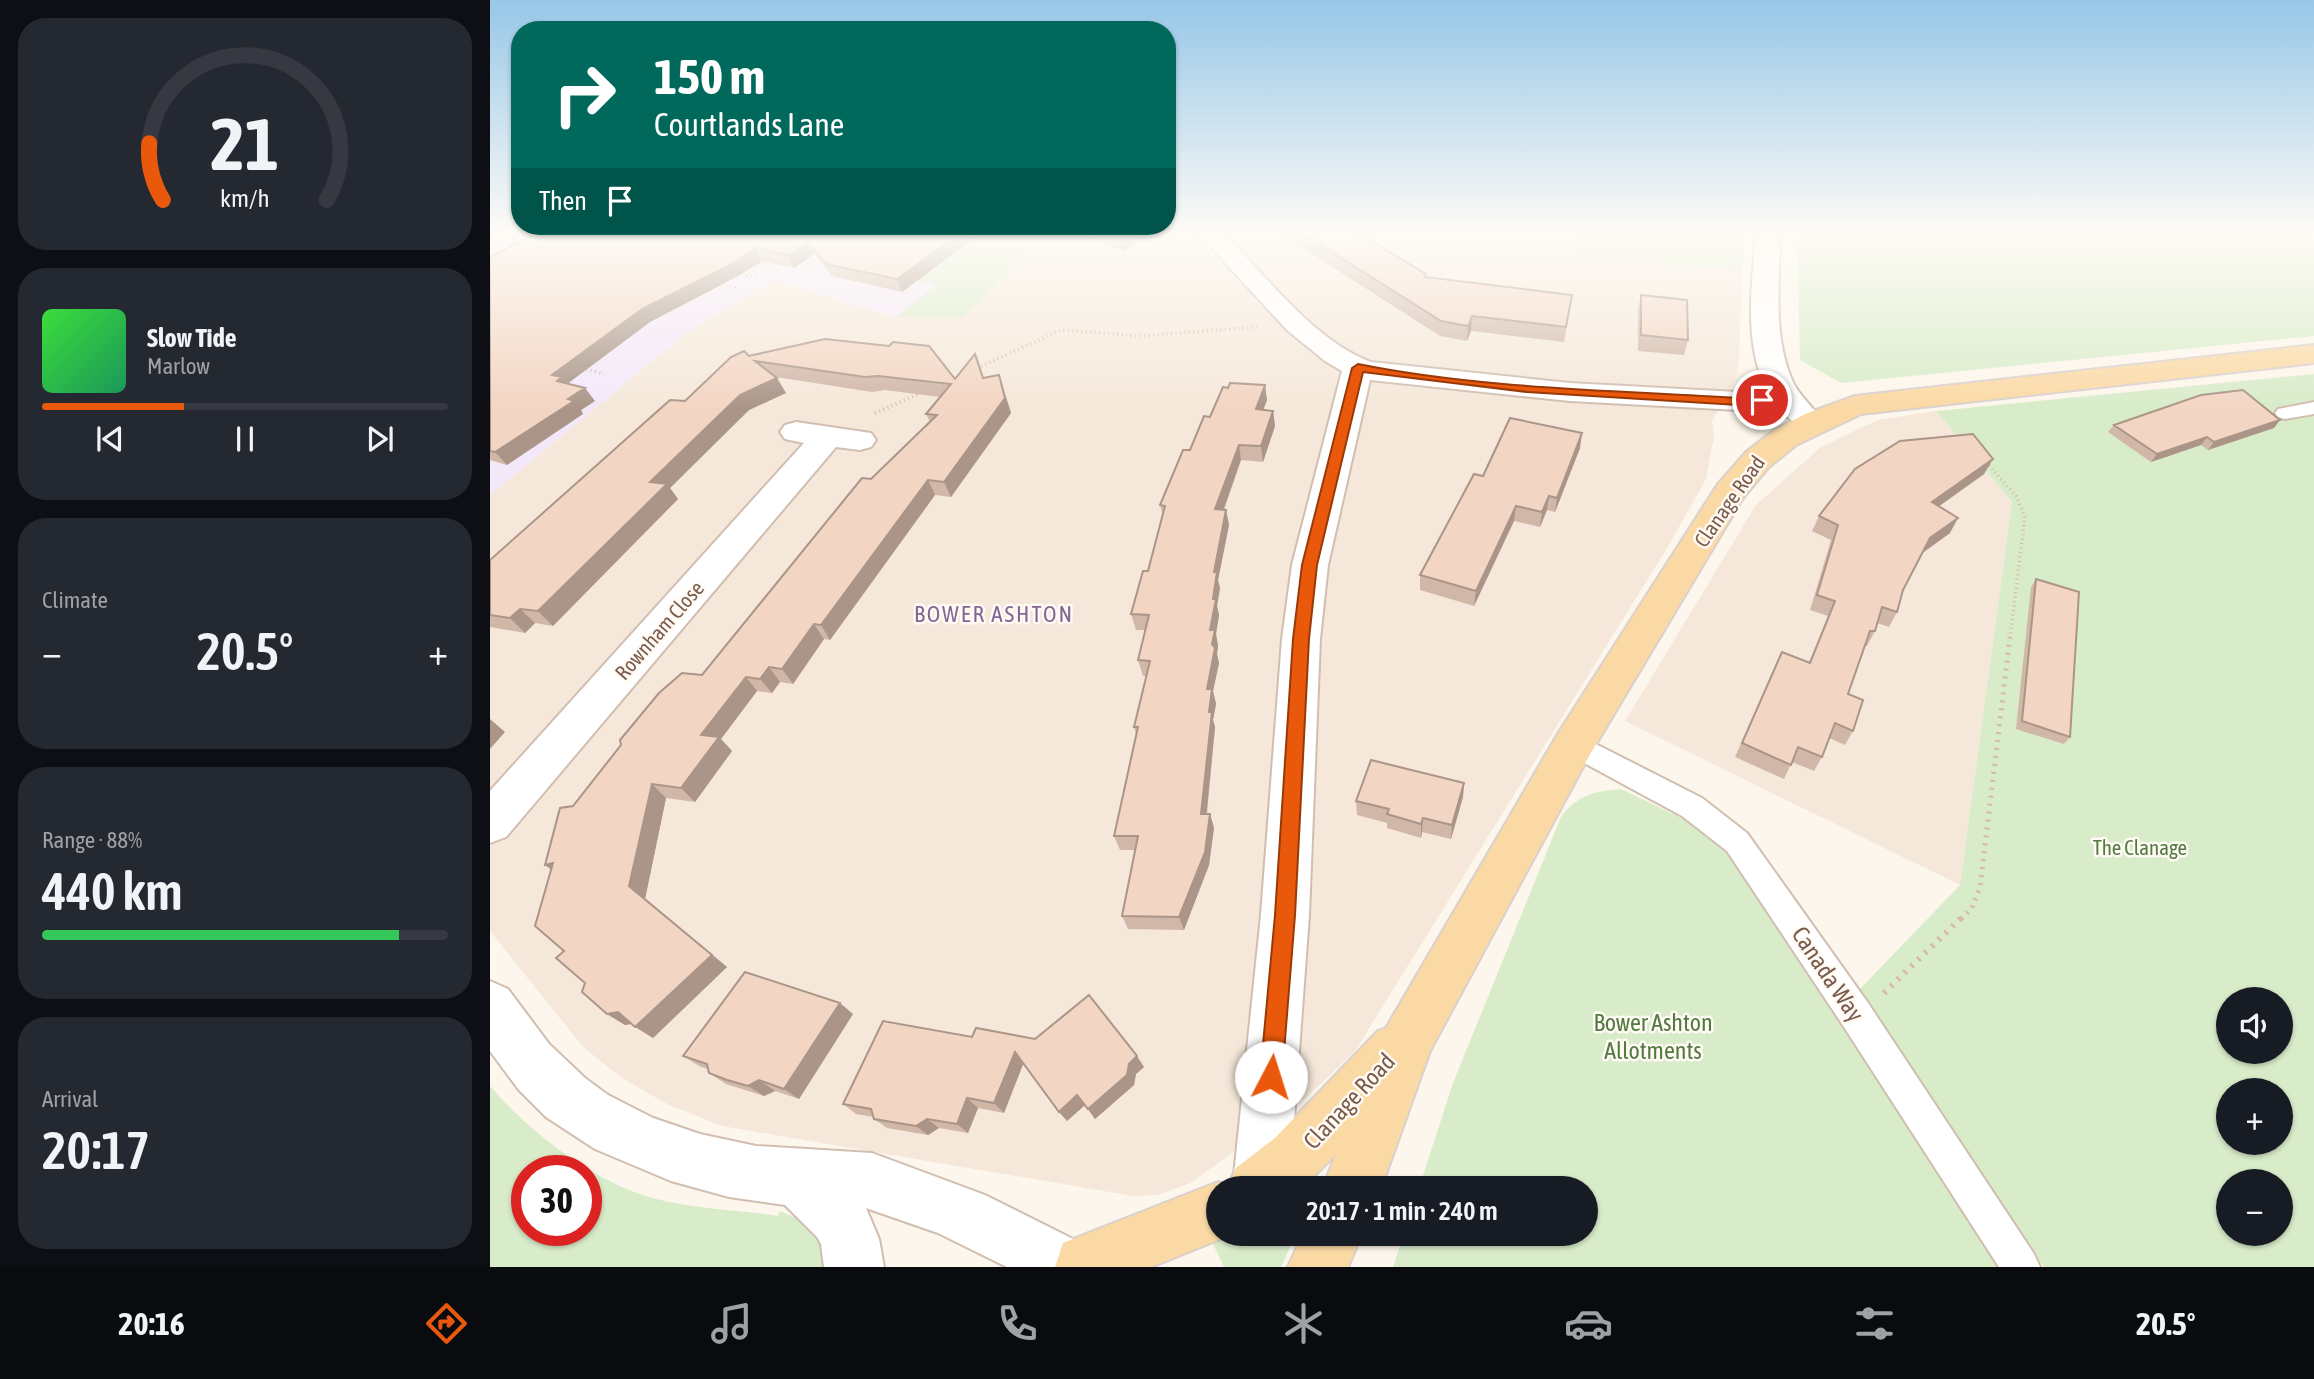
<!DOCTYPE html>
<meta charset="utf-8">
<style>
:root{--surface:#171b24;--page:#242831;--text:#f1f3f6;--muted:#9ea1a6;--line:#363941;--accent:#ea580c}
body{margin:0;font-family:"Asap Condensed",sans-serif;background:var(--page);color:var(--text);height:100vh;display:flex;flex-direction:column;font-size:26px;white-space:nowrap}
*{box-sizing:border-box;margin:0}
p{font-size:23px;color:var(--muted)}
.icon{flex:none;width:38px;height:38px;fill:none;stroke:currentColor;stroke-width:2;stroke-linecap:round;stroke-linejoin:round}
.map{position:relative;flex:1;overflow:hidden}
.details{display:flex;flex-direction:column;gap:18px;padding:18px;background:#0d0f14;width:490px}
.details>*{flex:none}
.banner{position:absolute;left:21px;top:21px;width:665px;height:214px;border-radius:28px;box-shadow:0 2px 5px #0004;background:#00695c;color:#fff;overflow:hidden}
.controls{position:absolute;left:1726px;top:987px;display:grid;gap:14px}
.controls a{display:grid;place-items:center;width:77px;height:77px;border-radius:50%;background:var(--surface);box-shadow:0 2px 5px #0004;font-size:35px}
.speed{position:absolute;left:21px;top:1155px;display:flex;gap:14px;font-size:35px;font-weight:700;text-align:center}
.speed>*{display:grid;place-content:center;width:91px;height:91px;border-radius:50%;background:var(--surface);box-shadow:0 2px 5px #0004;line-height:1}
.speed .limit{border:10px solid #d22;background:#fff;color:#111}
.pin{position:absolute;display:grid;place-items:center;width:60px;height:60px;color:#fff;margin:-30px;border:4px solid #fff;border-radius:50%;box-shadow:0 2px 7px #0007}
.me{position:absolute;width:77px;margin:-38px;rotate:5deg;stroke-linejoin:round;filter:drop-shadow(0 0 5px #0008)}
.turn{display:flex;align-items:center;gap:24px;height:147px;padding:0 28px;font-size:32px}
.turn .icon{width:91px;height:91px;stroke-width:2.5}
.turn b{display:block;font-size:49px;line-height:60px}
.then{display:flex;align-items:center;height:66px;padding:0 28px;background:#0003;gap:14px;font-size:26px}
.big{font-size:52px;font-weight:600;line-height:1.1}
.details .tile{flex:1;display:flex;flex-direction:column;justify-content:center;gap:10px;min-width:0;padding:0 24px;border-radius:28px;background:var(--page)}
.details .dial{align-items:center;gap:0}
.dial svg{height:182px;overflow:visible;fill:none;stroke:var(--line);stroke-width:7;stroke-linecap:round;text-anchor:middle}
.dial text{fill:var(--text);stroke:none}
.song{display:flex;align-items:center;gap:21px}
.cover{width:84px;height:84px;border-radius:10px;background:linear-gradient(135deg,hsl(120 70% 55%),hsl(150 70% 35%))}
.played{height:7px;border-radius:4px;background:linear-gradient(90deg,var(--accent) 35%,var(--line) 35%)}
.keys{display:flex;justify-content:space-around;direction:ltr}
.heat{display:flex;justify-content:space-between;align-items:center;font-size:38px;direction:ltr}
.charge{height:10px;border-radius:5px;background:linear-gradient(90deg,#34c759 88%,var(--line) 0)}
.trip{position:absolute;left:716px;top:1176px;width:392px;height:70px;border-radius:35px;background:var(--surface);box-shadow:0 2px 5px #0004;font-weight:600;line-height:70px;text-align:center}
.tabs{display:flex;height:112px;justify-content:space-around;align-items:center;background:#090b0e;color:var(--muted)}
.tabs .icon{width:49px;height:49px}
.tabs .selected{color:var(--accent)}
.tabs b{font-size:32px;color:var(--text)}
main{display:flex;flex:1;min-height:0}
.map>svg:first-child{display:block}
.residential{fill:#f5e8da}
.education{fill:#f3e8fa}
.green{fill:#d8ecc9;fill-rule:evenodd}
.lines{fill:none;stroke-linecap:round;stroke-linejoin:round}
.lane-casing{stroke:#d1beb0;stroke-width:4}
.street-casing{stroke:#d1beb0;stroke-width:4}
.primary-casing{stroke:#dad1cd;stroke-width:4}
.path-far2{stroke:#d9b8a5;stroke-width:3.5;stroke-dasharray:1 3.5;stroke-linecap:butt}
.path-far1{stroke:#d9b8a5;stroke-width:5;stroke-dasharray:2 6;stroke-linecap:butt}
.path{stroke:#d9b8a5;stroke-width:6;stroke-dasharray:2.5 7;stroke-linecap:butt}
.lane{fill:#fff;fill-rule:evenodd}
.street{fill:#fff;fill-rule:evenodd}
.primary{fill:#fbd9a5;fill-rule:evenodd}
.wall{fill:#d1b7a8}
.shaded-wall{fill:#aa9588}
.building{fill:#f3d5c3;stroke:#aa9588;stroke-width:2}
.route{fill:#ea580c;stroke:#983908;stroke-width:2}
.labels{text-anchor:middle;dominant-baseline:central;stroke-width:5;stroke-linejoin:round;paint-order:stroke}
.street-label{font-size:21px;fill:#7a5c4d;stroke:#fffaf3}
.park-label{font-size:21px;fill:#537a41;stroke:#fffaf3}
.neighbourhood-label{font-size:23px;letter-spacing:2px;fill:#846695;stroke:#fffaf3}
.near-street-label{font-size:24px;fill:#7a5c4d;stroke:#fffaf3}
.near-park-label{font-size:24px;fill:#537a41;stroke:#fffaf3}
</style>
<main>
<section class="details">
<div class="tile dial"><svg viewBox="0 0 100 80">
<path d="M14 69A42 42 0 1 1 86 69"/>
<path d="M14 69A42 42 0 0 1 8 44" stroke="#ea580c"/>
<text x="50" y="56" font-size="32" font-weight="700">21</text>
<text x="50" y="72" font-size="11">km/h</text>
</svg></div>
<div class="tile">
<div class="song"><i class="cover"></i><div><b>Slow Tide</b><p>Marlow</p></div></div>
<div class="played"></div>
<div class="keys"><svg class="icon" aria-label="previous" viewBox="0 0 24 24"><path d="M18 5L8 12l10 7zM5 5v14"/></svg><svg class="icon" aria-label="pause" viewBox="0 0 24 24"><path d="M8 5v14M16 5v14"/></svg><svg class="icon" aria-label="next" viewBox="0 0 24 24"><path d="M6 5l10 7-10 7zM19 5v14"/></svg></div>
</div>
<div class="tile"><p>Climate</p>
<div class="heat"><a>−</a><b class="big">20.5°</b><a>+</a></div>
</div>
<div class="tile"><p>Range · 88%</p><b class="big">440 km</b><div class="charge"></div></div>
<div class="tile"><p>Arrival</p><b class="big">20:17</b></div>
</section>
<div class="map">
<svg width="1824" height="1267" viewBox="0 0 1824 1267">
<rect width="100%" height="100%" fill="#fdf6ec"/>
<path class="residential" d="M557,232H1084L1085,256L1252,270L1249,360L1246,378L1222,421L1224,437L1216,479L1179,545L865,1051L817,1097L701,1183L668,1195L643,1196L232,1126L177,1104L132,1078L93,1047L0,931V495L195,334L283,280L406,317H474Z
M1446,411L1522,502L1470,885L1135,721L1266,505L1331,447L1388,420Z"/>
<path class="education" d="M0,232H557L474,317H406L283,280L195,334L0,495Z"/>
<path class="green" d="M491,232H557L474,317H406L446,285L427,280Z
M1084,232H1256L1252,270L1084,256Z
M1307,232H1824V336L1351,383L1310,360Z
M1824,374V1267H1554L1369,990L1470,885L1522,502L1446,411ZM1738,999H1790V1052H1738ZM1738,1090H1790V1143H1738ZM1738,1181H1790V1234H1738Z
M1131,789L1212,828L1235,848L1261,881L1516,1267H903L914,1234H1096V1188H929L963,1083L1071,817C1087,795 1105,791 1131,789Z
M0,1086C39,1132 108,1185 166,1199C207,1209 248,1210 288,1216L290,1211C322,1224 331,1232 336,1267H0ZM37,1171H96V1230H37Z
M734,1234H806L791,1267H734L721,1240Z"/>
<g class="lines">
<g class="lane-casing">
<path id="lane" d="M1824,402V414L1795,419L1788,417L1785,413L1788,409Z
M1084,733L1212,798L1257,833L1378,1003L1544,1254L1550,1267H1509L1354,1027L1237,851L1192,816L1074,752L1071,744L1074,736Z"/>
</g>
<g class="street-casing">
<path id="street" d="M707,232H733C775,275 824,341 881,362L1080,383L1248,392L1277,391C1253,343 1262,284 1266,232H1290C1290,280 1282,334 1302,380C1308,394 1319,403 1328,415L1323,422C1306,426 1300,421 1289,408L1248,410L1080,401L880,380L838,565L830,639L819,915L799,1188H745L743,1185L771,915L792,639L802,565L852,371L835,361L797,330Z
M306,422L381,433L386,440L381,447L370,450L346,447L16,837L0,843V791L314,443L295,439L290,432L295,425Z
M0,981L18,989L59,1044L95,1078L118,1095L163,1118L210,1134L266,1146L382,1153L495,1195L593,1244L601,1267H517L448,1233L376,1208L389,1239L394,1267H334L331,1244L327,1237L295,1205L239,1197L181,1181L105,1149L56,1117L29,1090L0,1051Z"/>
</g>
<g class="primary-casing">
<path id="primary" d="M1824,345V363L1371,414L1306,445L1279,467L1253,498L1099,756L940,1051L891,1188H833L846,1154L812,1188H728V1234H743L661,1267H565L573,1243L728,1182L738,1186L746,1168L785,1138L888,1031L896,1028L1069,732L1228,484L1256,452L1283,431L1315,414L1365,396Z
M813,1234H872L858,1267H798Z"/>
</g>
<path class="path-far2" d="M266,278L254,275L279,259
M227,284L248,288
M92,368L114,374
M487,368L571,330L651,336L767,327
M385,413L431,393
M1496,462L1526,496L1535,516L1520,639"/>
<path class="path-far1" d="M1471,919L1482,908L1490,887L1520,637"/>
<path class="path" d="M1394,993L1472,917"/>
<use href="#lane" class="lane"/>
<use href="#street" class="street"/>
<use href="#primary" class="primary"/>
</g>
<path class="wall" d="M49,232L484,238L412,292L342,276L324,254L304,268L272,261L248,276L160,322L77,384L105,401L91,410L93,414L17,465L0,460V257Z
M580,232H662L633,251Z
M788,232H866L936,277L1082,295L1074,342L981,331L977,341L950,336Z
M1151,295L1198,340L1194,355L1148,351V310Z
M259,356L465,379L494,378L509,375L521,413L461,497L445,495L340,640L334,639L303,684L290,682L282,693L267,691L231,739L242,751L205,802L176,798L155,899L237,967L163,1038L142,1024L135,1025L117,1014L74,951L83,806L212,675L381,479L440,422L436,414L450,397L395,390L382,392L286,377L296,393L259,410L180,488L188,499L63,626L45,623L35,633L0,627V560L195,401Z
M775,385L777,400L773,409L783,411L785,426L773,462L751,460L734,510H736L739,525L728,580L730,588L727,606L729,615L726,634L728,646L727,654L729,663L723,691L726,704L723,720L725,727L717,814H720L724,828L719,865L694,930L638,929L632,916L646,850H630L624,836L646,734L644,727L657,676H653L648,660L655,630H646L641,614L658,571L673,515L670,505L700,450L738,388Z
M1790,420L1784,428L1718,450L1711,445L1661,462L1618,432L1624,425Z
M1090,448L1065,512L1057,510L1050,527L1024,521L984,606L930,590V575L993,476Z
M1503,459L1494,474L1449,506L1460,533L1433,553L1413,590L1407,612L1399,627L1387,623L1385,631L1377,646H1375L1358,694L1363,731L1355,745L1339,738L1332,757L1324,771L1302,762L1294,779L1245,757L1292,652L1319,662L1338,616L1320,610L1341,540L1322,531L1329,516Z
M1546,579L1580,737L1574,744L1526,729L1541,587Z
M974,783L973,797L961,839L932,832L931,838L897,828V823L867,815L866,801Z
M363,1014L309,1099L285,1091L274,1096L236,1084L219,1073L218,1069L211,1067L193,1056Z
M393,1021L654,1067L646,1074L644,1085L605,1119L595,1105L577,1121L533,1063L514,1113L488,1108L478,1133L449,1128L438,1135L397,1128L384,1119L383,1117L366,1114L353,1104Z"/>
<path class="shaded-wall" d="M471,232H482L484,238L412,292L407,279Z
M638,232H662L633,251L629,237Z
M318,242L324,254L304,268L298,255Z
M266,248L272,261L248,276L160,322L77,384L76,394L62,375L152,309Z
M982,316L981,331L977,341L978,326Z
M509,375L521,413L461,497L454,482Z
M287,378L296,393L259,410L180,488L188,499L63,626L48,611L160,482L250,395Z
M775,385L777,400L768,424L766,409Z
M95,388L105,401L91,410L93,414L17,465L5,452Z
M783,411L785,426L773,462L771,446Z
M1790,420L1784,428L1718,450L1724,442Z
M1092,433L1090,448L1065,512L1067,498Z
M1717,437L1711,445L1661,462L1667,454Z
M749,445L751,460L728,525L725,509Z
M1503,459L1494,474L1434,517L1442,502Z
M438,480L445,495L340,640L331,625Z
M1059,496L1057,510L1050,527L1052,512Z
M1026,506L1024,521L984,606L986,591Z
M736,510L739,525L728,580L730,588L727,606L729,615L726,634L728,646L727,654L729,663L723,691L726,704L723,720L725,727L715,828L711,814L719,712L717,689L723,599L724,572Z
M1468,518L1460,533L1432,553L1440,538Z
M30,609L45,623L35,633L20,618Z
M324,624L334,639L303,684L292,669Z
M279,667L290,682L282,693L270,679Z
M256,677L267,691L231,739L242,751L205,802L191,788L211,735Z
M0,719L15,732L0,749Z
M974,783L973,797L961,839L962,825Z
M162,784L176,798L155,899L237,967L163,1038L145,1027L139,886Z
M720,814L724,828L719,865L694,930L689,917Z
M933,818L932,832L931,838V824Z
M63,863L72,878L55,865Z
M350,1003L363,1014L309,1099L294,1089Z
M128,1012L146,1023L135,1025L117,1014Z
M525,1052L534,1062L514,1113L504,1103Z
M647,1056L654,1067L646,1074L644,1085L605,1119L598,1109L639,1064Z
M269,1080L285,1091L274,1096L258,1086Z
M587,1095L595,1105L577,1121L569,1112Z
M477,1098L488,1108L478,1133L467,1124Z
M437,1119L449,1128L438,1135L426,1126Z"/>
<path class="building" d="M49,232H471L407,279L336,264L318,242L298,255L266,248L242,264L152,309L62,375L72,377L67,381L95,388L78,399L84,401L5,452L0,451V257Z
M615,232H638L629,237Z
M810,232H866L936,274L935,277L1082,295L1076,327L982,316L978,326L951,321Z
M1151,295L1197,300L1198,340L1151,335Z
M335,339L399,346L403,342L439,346L465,379L485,354L493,378L509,375L515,398L454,482L438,480L331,625L324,624L292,669L279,667L270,679L256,677L211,735L229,737L191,788L162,784L139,886L222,955L145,1027L128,1012L117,1014L92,992L95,983L66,958L74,951L45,926L63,863L55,865L70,808L83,806L131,745L130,740L169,693L192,673L212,675L372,478L381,479L447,415L436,414L461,384L388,376L375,377L265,361L287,378L250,395L160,482L177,484L48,611L30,609L20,618L0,615V560L180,400L195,401L241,357L254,351L259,356Z
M740,383L775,385L766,409L783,411L771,446L749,445L725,509L736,510L724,572H727L723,599H726L720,630H725L722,644L725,648L717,689H722L719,712H722L711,814H720L715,852L689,917L632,916L648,836H624L648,727H644L660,661L648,660L659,615L641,614L653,571H658L675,506L670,505L693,450H700L714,416L720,417L733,387L738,388Z
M1753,390L1790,420L1724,442L1717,437L1667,454L1624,425L1711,395Z
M1020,418L1092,433L1067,498L1059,496L1052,512L1026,506L986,591L930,575L984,474L993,476Z
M1483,434L1503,459L1442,502L1468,518L1440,538L1413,590L1407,612L1392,607L1385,631H1380L1358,694L1373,700L1363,731L1345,723L1332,757L1308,747L1301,765L1252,743L1292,652L1320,663L1345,601L1327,595L1348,525L1329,516L1365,469L1410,441Z
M1546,579L1589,592L1580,737L1532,721Z
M881,760L974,783L962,825L933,818L931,824L897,814L899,809L866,801Z
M255,972L350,1003L294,1089L269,1080L258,1086L237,1080L219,1073L217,1064L193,1056Z
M599,995L647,1056L639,1064L637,1075L598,1109L587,1095L569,1112L525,1052L504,1103L477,1098L467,1124L437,1119L426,1126L384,1119L381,1109L353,1104L393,1021L482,1037L486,1028L545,1039Z"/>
<linearGradient id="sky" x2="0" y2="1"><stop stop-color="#97c7e8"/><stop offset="0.57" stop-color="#fefbf6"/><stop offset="1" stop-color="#fefbf6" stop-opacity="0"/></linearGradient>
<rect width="1824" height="409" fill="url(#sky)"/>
<path class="route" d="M868,364C992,389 1122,390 1248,398L1272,396L1278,400L1272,404L1248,405L1037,392L873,372L827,565L819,639L805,915L792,1077L789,1085L781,1088L774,1085L770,1077L785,915L803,639L812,565L862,368Z"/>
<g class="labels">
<g class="street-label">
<text transform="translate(1239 501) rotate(-55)">Clanage Road</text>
<text transform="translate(169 630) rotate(-49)">Rownham Close</text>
</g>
<g class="park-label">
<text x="1650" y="847">The Clanage</text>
</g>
<g class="neighbourhood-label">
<text x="504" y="614">BOWER ASHTON</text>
</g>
<g class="near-street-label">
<text transform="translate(1338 974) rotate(56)">Canada Way</text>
<text transform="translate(859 1101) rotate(-47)">Clanage Road</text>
</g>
<g class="near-park-label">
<text x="1163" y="1022">Bower Ashton<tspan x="1163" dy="28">Allotments</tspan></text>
</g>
</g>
</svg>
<div class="controls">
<a><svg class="icon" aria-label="sound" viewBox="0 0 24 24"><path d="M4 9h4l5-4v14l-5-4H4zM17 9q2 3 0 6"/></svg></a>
<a>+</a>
<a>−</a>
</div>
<div class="speed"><div class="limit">30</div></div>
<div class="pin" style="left:1272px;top:400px;background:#d93025"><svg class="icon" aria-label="arrive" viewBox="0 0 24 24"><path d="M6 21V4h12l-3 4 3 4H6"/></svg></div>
<svg class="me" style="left:781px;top:1077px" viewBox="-20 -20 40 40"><circle r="19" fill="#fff"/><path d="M0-13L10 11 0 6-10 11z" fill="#ea580c"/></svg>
<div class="trip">20:17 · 1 min · 240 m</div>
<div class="banner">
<div class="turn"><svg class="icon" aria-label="right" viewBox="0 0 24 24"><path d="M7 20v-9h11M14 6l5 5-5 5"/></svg><div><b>150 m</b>Courtlands Lane</div></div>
<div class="then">Then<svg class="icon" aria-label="arrive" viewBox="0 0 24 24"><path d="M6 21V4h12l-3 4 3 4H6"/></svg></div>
</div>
</div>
</main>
<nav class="tabs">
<b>20:16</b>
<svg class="icon selected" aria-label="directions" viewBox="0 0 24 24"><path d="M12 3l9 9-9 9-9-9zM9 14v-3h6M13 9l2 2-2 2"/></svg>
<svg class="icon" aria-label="music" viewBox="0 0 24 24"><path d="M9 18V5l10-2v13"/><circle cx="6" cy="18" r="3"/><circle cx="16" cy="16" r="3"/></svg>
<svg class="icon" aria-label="phone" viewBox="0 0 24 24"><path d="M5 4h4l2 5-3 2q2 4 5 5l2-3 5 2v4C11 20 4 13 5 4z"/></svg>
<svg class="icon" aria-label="climate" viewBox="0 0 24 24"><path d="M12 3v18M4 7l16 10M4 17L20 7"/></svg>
<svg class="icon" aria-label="car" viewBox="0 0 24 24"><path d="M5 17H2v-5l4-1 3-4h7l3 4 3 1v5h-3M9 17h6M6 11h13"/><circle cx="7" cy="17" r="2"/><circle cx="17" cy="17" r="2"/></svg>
<svg class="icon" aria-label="filters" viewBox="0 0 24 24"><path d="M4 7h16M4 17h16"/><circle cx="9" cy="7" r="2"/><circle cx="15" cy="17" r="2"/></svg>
<b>20.5°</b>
</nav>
